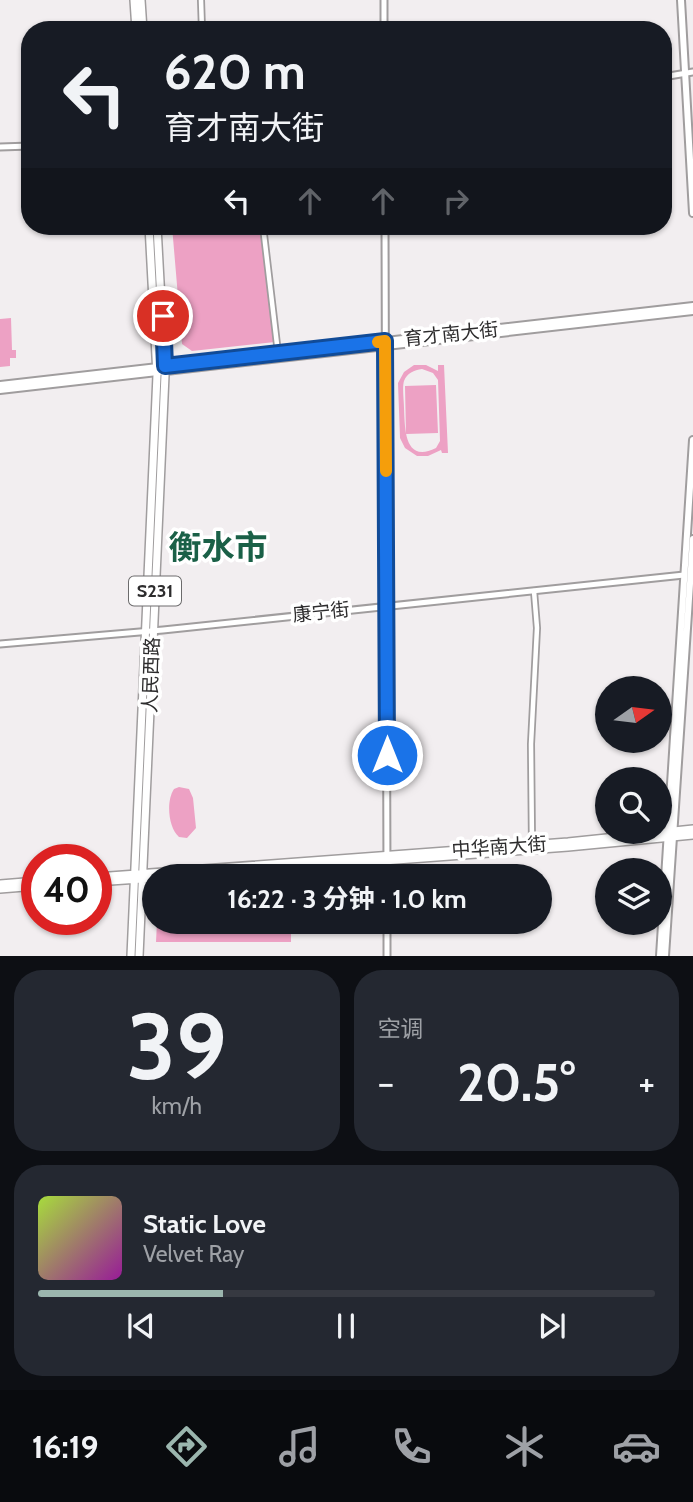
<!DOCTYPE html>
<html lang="zh">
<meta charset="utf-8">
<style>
:root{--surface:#171b24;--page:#242831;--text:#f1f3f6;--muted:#9ea1a6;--line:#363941;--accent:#9bb6ae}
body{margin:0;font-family:Cabin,"Noto Sans SC",sans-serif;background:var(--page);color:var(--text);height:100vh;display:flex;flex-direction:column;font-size:26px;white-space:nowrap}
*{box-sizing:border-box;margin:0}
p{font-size:23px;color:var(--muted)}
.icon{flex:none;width:38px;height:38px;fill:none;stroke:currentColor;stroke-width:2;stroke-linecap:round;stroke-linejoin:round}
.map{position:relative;height:956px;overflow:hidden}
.drawer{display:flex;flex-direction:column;gap:14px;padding:14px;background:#0d0f14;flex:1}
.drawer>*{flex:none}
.guide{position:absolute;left:21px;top:21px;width:651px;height:214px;border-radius:28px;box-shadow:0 2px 5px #0004;background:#171b24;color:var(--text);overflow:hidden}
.needle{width:46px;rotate:76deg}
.fabs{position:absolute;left:595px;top:676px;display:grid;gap:14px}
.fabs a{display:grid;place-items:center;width:77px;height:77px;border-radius:50%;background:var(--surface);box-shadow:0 2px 5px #0004;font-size:35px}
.speed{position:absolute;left:21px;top:844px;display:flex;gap:14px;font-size:35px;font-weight:700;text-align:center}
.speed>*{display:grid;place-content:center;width:91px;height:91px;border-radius:50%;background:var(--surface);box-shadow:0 2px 5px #0004;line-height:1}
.speed .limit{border:10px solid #d22;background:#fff;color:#111}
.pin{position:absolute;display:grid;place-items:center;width:60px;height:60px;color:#fff;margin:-30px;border:4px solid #fff;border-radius:50%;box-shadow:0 2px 7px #0007}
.me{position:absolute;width:77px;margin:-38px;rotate:0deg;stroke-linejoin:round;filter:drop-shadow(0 0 5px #0008)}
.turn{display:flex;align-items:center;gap:24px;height:147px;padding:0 28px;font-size:32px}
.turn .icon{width:91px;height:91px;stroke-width:2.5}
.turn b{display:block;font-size:49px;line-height:60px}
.lanes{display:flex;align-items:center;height:66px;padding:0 28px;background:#0003;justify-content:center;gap:35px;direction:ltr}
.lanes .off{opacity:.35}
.big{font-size:52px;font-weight:700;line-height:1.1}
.drawer .widget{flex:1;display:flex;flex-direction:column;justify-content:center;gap:10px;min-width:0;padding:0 24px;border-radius:28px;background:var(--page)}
.drawer .dial{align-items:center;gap:0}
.dial b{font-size:91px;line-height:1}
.song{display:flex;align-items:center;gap:21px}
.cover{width:84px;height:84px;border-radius:10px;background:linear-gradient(135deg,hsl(80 70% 55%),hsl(300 70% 35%))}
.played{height:7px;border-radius:4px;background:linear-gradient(90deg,var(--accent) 30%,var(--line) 30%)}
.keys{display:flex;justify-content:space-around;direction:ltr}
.heat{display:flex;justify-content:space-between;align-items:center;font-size:38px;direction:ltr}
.drawer .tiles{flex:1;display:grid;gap:14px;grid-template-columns:1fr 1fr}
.widget:last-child{grid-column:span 2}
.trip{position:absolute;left:142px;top:864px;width:410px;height:70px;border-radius:35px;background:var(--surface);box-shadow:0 2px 5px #0004;font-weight:700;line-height:70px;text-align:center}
.tabs{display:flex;height:112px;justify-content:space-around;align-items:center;background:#090b0e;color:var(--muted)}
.tabs .icon{width:49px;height:49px}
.tabs .selected{color:var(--accent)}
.tabs b{font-size:32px;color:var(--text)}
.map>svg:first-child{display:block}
.green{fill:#eda1c4;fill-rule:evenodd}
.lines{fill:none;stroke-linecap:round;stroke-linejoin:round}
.minor-casing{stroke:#a09d9e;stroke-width:8}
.tertiary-casing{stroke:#a09d9e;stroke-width:9}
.secondary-casing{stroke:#a09d9e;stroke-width:10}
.primary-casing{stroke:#a09d9e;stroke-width:10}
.minor{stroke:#fff;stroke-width:4.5}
.tertiary{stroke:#fff;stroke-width:5}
.secondary{stroke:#fff;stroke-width:6}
.primary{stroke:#fff;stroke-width:7}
.route-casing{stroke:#114b97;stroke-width:18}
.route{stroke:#1a73e8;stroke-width:12}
.slow{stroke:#f59e0b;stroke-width:12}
.labels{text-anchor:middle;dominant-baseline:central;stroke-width:7;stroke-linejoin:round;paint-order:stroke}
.shield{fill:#fff;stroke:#6c6b6c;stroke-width:2}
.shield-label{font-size:18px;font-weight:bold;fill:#2d2c2d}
.street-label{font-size:19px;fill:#2d2c2d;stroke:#fff}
.town-label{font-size:33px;font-weight:bold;fill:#1a6047;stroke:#fff}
</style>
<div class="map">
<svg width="693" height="956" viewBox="0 0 693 956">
<rect width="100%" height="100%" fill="#f2eef0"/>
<path class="green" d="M172,226H261L275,342L192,351L182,344Z
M11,318L12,350H16V358H10V366L0,367V319Z
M414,365H426L438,371V365H444L448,453H442L441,450L428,456H417L405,448L400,438L398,383L404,372ZM422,369L433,373L438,380L440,441L436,448C404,464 405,428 404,408C404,400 402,388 404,381C407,373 414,370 422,369Z
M436,385L438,433L406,434L405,386Z
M179,787L189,789L193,798L196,828L187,838L179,837C168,827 166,801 174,789Z
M157,922H291V942H156Z"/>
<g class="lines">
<g class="minor-casing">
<path id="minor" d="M201,0L202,30
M263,226L278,353
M532,844L531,744L537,628L534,591"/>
</g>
<g class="tertiary-casing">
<path id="tertiary" d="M384,0V30
M663,77L693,72
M0,147L30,146
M385,226L387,877
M0,644L163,630L684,575
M387,922V956"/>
</g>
<g class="secondary-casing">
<path id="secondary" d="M681,0L693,213
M0,385L693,306
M0,390L693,311
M660,956L693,440
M665,956L693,539"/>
</g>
<g class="primary-casing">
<path id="primary" d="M134,0L136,30
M141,0L143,30
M96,877L568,842L693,829
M170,877L568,847L693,835
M96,882L154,878
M0,884L37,881
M0,889L37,886
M131,956L157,375L149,226
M139,956L165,375L157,226"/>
</g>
<use href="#minor" class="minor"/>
<use href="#tertiary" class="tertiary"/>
<use href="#secondary" class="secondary"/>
<use href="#primary" class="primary"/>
</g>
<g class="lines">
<g class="route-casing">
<path id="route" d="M163,316L165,366L385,341L387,755"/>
</g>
<use href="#route" class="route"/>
<path class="slow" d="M378,342L385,341L386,471"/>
</g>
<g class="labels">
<rect class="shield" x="129" y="576.5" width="52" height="29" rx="5"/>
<g class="shield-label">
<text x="155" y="591">S231</text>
</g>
<g class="street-label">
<text transform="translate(451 334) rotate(-6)">育才南大街</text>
<text transform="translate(321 612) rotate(-6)">康宁街</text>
<text transform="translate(151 675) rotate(-88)">人民西路</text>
<text transform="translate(499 847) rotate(-4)">中华南大街</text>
</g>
<g class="town-label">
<text x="218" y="547">衡水市</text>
</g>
</g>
</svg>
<div class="fabs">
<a><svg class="needle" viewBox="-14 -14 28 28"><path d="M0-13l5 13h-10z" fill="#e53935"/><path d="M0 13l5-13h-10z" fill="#9ea1a6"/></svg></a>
<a><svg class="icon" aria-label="search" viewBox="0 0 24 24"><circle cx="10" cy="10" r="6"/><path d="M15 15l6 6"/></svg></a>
<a><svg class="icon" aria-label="layers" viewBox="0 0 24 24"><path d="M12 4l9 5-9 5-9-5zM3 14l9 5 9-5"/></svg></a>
</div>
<div class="speed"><div class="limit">40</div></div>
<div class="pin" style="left:163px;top:316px;background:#d93025"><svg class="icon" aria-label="arrive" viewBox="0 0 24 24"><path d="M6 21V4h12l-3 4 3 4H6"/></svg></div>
<svg class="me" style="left:387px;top:755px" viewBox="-20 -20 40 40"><circle r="17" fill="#1a73e8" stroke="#fff" stroke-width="3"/><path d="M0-11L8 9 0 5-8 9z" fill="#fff"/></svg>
<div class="trip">16:22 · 3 分钟 · 1.0 km</div>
<div class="guide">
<div class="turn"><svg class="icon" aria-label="left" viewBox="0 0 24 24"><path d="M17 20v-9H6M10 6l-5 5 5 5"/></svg><div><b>620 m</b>育才南大街</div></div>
<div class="lanes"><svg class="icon" aria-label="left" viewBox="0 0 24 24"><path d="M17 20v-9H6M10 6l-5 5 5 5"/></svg><svg class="icon off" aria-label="ahead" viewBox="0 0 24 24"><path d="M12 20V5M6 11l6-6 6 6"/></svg><svg class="icon off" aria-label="ahead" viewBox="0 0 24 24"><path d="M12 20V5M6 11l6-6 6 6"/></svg><svg class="icon off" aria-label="right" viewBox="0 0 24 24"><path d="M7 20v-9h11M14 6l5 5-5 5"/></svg></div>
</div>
</div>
<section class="drawer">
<div class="tiles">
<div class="widget dial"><b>39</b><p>km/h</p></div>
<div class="widget"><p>空调</p>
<div class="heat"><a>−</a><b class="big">20.5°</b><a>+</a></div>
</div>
<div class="widget">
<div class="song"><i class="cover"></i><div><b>Static Love</b><p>Velvet Ray</p></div></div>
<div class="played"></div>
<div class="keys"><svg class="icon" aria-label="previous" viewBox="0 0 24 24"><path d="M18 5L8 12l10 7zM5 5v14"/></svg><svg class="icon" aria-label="pause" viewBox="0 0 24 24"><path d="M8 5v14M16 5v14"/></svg><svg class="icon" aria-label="next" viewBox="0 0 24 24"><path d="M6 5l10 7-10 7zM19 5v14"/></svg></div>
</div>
</div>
</section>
<nav class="tabs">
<b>16:19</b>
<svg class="icon selected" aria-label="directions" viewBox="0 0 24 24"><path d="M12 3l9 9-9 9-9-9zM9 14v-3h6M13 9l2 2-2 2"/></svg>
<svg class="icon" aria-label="music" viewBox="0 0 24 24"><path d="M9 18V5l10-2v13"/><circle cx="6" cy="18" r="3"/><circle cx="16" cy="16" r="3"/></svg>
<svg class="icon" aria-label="phone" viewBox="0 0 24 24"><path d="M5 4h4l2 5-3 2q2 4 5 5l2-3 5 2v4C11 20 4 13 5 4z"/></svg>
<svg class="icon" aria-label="climate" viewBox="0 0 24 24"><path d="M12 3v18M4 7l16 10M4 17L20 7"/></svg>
<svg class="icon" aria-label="car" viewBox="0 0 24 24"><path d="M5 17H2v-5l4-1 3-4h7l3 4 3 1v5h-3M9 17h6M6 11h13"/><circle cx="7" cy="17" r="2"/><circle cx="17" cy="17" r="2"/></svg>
</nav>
